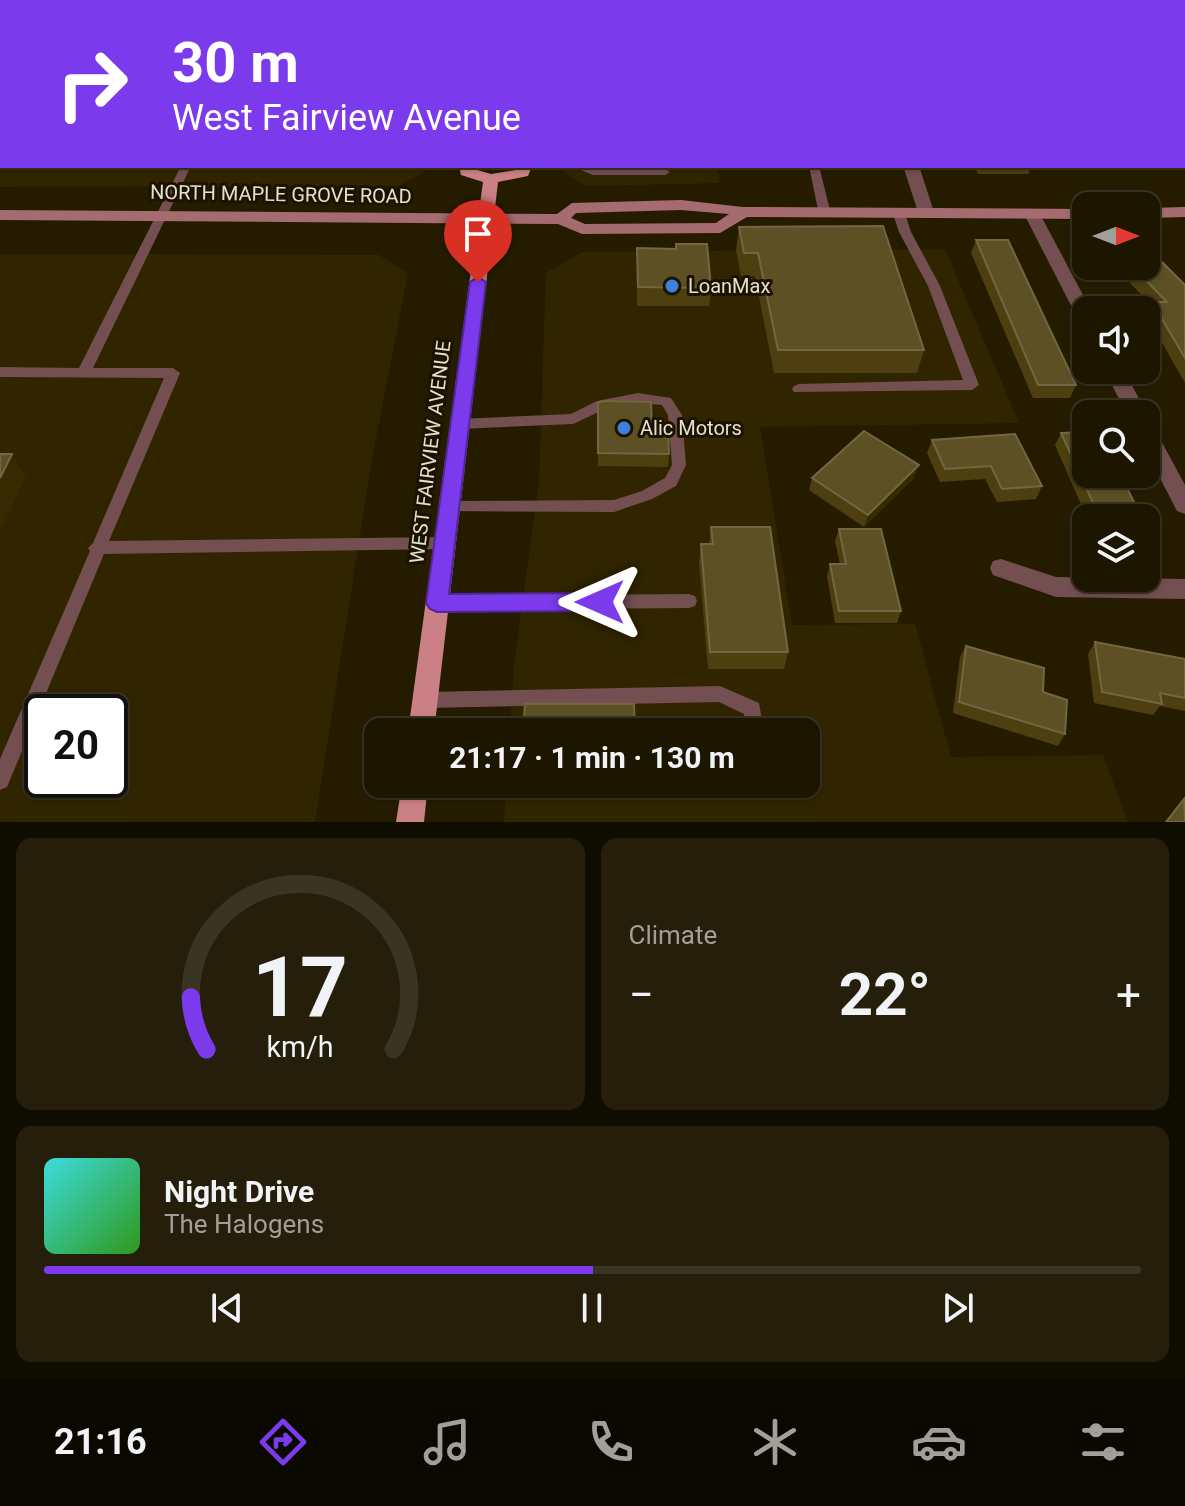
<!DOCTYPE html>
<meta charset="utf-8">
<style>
:root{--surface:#1c1500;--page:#251e0a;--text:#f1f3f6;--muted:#a09f99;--line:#3a3422;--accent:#7c3aed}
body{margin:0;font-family:Roboto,sans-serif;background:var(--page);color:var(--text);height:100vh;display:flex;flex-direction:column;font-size:30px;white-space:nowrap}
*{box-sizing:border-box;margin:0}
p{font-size:26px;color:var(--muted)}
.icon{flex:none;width:44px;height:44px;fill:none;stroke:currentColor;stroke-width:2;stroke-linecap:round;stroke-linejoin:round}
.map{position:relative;height:822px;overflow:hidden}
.side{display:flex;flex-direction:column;gap:16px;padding:16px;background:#0f0c00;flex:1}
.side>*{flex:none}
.banner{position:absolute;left:0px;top:0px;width:1186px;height:168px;box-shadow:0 2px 6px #0004,0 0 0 2px var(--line);background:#7c3aed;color:#fff;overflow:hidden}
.needle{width:52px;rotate:90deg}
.buttons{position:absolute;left:1072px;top:192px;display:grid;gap:16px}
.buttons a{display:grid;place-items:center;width:88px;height:88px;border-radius:16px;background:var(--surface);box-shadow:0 2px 6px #0004,0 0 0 2px var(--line);font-size:40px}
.speed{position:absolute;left:24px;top:694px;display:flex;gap:16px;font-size:40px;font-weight:700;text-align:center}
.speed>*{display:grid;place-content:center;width:104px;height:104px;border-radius:50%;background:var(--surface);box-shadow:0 2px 6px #0004,0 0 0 2px var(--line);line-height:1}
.speed .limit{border:4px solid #111;border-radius:12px;background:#fff;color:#111}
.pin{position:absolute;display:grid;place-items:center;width:68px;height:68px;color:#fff;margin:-82px -34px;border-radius:50% 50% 50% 0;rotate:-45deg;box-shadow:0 0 8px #0007}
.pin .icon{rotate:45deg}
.me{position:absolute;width:88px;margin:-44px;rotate:270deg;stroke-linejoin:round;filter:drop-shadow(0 0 6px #0008)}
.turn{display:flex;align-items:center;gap:28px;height:168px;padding:0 40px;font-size:36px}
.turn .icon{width:104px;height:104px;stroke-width:2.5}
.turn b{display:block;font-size:56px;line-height:68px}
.big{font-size:60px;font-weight:700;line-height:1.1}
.side .tile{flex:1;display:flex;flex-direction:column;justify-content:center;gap:12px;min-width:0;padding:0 28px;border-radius:16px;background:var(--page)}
.side .dial{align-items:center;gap:0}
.dial svg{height:208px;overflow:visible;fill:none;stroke:var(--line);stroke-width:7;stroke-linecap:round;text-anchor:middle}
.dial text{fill:var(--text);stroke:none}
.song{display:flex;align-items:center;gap:24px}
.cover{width:96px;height:96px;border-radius:12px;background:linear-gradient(135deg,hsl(180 70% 55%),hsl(110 70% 35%))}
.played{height:8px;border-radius:4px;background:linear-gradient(90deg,var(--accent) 50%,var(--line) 50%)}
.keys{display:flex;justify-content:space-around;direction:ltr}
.heat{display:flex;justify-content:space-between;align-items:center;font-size:44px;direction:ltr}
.side .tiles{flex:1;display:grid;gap:16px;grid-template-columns:1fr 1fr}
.tile:last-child{grid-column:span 2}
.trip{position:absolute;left:364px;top:718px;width:456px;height:80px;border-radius:16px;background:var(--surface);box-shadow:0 2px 6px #0004,0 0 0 2px var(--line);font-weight:700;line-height:80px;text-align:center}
.dock{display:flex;height:128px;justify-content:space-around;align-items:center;background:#0b0800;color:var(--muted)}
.dock .icon{width:56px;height:56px}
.dock .active{color:var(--accent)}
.dock b{font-size:36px;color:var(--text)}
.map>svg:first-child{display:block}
.built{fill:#312500;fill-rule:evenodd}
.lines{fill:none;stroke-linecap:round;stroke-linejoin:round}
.service{fill:#734f51;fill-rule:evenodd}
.minor{fill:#734f51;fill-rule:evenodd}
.secondary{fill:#a56b6e;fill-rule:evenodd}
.primary{fill:#cb8085;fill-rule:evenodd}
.wall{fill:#4d3f10}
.shaded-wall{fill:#362a01}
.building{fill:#5d5025;stroke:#726740;stroke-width:2}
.route{fill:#7c3aed;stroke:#51269a;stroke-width:2}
.shop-dot{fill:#3f7fe0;stroke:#1c1200;stroke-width:3}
.labels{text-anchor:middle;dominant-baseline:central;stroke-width:6;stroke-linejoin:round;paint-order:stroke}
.street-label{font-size:20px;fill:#e6e0cf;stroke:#1c1200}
.poi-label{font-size:20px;fill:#e6e0cf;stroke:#1c1200;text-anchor:start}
</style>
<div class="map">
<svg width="1185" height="822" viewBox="0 0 1185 822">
<rect width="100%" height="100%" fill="#251c00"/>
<path class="built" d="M0,0H466L2,2V166H434L399,186L0,187Z
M555,166H717L720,183L585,186Z
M945,249L1019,423L760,427L792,625L915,624L951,757L1103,755L1128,822H504L506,784H806V732H510L514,665L539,482L546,273L582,252Z
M0,254L379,255L408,273L371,465L315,822H0ZM42,712H110V780H42Z"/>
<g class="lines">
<path class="service" d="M584,0H592V2H584Z
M668,0H676V2H668Z
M0,160H2L3,166H0Z
M181,166H191L93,368H173L180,373L109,541L445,537L451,539L453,543L451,547L445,549L104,554L7,787L0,790V759L90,551L88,548L93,543L164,378L0,377V367L79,368Z
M571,166H586L594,169H665L670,172L665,175H593Z
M809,166H819L830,210L828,212H820L818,210Z
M898,208L904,211L911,232L940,286L979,385L972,390L794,392L792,389L794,386L799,384L963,380L928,286L899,232L892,211Z
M638,393L671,398L682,415L686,465L676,486L652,499L614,512L444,511L441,507L444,503L449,501L614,500L642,491L665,478L672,465L668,415L662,405L638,403L605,409L573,424L459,429L452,424L459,419L571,414L597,401Z
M689,594L695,596L697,601L695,606L689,608L437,610L431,608L429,603L431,598L437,596Z
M720,686L759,703L764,732H746L744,714L719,702L425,708L419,706L416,700L419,694L425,692Z"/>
<path class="minor" d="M844,0H856L857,2H845Z
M1161,0H1174L1175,2H1162Z
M1184,16H1185V25H1184Z
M903,166H919L934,212L932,215L926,217L918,212Z
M1032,209L1040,214L1091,310H1086V323L1077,317L1024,214Z
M1104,370H1124L1147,414L1146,416L1127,414Z
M1146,424L1153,426L1185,485V514L1177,511L1146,451Z
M1001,559L1056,577L1185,579V599L1056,597L993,575L990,568L993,561Z"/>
<path class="secondary" d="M681,200L743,207L1086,209V219L747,217L720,233L582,234L558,224L0,220V210L557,214L572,203ZM681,210L729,214L716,223L585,224L571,218L576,213Z
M1185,207V217L1146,218V208Z"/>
<path class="primary" d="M504,0H516V2H504Z
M459,166H475L474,169L491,174L516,170V166H532L528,176L498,182L434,732H408L483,182L461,175Z
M402,784H428L424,822H396Z"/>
</g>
<path class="wall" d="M1091,0H1136L1138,2H1092Z
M2,56V136H0V58Z
M974,166H1031L1028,174H978Z
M739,227L924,350L917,373H774L755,276H741L736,250Z
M976,240L1076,385L1070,398H1033L971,253Z
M676,244L711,288L709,306H637V248L676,249Z
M1114,266H1146L1185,285V383L1146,315L1151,305Z
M598,403L652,428L669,454L668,467L598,466Z
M1061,433L1142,518H1087L1055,445Z
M932,440L1042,486L1036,499L997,502L985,479L940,482L927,453Z
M812,478H914L864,527L809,490Z
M711,527L788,652L784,669H708L699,562L701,544H709Z
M839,529L901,611L897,623H835L827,576L830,564H840L835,541Z
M1095,642L1185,659V711L1160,706L1153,715L1094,703L1088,654Z
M966,646L1043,692L1065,734L1058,746L953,713L960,657Z"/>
<path class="shaded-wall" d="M229,0H239V2H226Z
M12,454L26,477L0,532V478Z
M919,465L914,478L864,527L868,515Z"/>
<path class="building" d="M48,0H229L226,2H47Z
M782,0H809V2H782Z
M906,0H934L935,2H907Z
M1103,0H1136L1138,2H1104Z
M2,56V114H0V58Z
M1184,57L1185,58V120L1184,119Z
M883,226L924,350H778L758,253H744L739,227Z
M976,240H1008L1076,385H1038Z
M676,244H707L711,288L638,287L637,248L676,249Z
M1146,246L1185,285V358L1152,302H1167L1132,266H1146Z
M602,401L651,402L652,428L668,429L669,454L598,453V403Z
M864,431L919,465L868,515L812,478Z
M1086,432V474H1120L1142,518H1100L1061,433Z
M1015,434L1042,486L1002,489L991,466L945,469L932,440Z
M0,454H12L0,478Z
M711,527H770L788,652H710L701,544H713Z
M839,529H881L901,611H839L830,564H846Z
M1095,642L1185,659V698L1160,693L1162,704L1102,692Z
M966,646L1044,668L1043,692L1067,700L1065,734L959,702Z
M525,704H634L635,732H523Z
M1184,799L1185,822H1166Z"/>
<path class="route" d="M478,277L486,282L449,594L600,593L607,595L611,602L607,608L600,611L437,612L430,609L426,603L470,282Z"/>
<g class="shop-dot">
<circle cx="672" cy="286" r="8"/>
<circle cx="624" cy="428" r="8"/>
</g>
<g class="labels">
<g class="street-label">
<text transform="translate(281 194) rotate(1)">NORTH MAPLE GROVE ROAD</text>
<text transform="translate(430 452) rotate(-83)">WEST FAIRVIEW AVENUE</text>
</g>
<g class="poi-label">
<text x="688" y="286">LoanMax</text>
<text x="640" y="428">Alic Motors</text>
</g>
</g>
</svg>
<div class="buttons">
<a><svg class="needle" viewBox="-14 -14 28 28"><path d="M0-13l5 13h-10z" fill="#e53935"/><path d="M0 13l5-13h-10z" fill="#a09f99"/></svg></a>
<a><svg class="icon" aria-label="sound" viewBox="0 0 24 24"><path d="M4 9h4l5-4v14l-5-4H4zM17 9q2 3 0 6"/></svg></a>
<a><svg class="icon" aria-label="search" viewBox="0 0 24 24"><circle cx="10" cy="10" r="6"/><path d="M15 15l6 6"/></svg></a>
<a><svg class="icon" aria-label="layers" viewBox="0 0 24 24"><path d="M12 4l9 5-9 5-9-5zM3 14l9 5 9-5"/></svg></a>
</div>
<div class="speed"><div class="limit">20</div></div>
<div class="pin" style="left:478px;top:282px;background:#d93025"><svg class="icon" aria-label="arrive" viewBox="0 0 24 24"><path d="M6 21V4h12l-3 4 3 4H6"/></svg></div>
<svg class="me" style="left:600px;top:602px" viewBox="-20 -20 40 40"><path d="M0-17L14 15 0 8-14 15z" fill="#7c3aed" stroke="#fff" stroke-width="4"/></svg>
<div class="trip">21:17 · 1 min · 130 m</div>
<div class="banner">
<div class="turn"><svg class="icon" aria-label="right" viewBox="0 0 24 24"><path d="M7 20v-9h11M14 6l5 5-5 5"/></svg><div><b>30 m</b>West Fairview Avenue</div></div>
</div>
</div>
<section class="side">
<div class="tiles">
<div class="tile dial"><svg viewBox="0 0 100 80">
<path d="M14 69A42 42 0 1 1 86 69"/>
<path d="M14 69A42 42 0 0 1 8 49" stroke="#7c3aed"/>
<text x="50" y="56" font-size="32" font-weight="700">17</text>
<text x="50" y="72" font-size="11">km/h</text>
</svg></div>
<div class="tile"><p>Climate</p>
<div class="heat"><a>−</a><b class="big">22°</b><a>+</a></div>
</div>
<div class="tile">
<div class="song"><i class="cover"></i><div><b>Night Drive</b><p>The Halogens</p></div></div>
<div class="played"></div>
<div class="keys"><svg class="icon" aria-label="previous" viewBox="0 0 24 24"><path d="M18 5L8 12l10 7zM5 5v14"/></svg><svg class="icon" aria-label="pause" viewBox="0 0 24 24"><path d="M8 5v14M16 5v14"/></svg><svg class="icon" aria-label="next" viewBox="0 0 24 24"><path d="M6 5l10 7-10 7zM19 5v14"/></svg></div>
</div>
</div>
</section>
<nav class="dock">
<b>21:16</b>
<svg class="icon active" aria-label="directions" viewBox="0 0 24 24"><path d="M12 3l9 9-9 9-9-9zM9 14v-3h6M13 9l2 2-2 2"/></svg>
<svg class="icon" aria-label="music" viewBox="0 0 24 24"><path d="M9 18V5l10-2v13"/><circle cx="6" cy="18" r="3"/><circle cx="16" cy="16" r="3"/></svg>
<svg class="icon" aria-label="phone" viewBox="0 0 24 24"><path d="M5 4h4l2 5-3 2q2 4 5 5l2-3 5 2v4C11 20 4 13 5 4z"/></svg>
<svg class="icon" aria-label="climate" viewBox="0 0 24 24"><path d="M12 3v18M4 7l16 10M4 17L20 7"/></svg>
<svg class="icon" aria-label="car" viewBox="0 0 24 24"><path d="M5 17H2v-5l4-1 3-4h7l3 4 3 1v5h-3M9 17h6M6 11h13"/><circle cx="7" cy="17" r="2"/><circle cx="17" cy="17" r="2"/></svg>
<svg class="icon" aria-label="filters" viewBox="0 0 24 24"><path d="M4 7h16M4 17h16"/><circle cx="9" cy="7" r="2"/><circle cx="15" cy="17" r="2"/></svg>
</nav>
